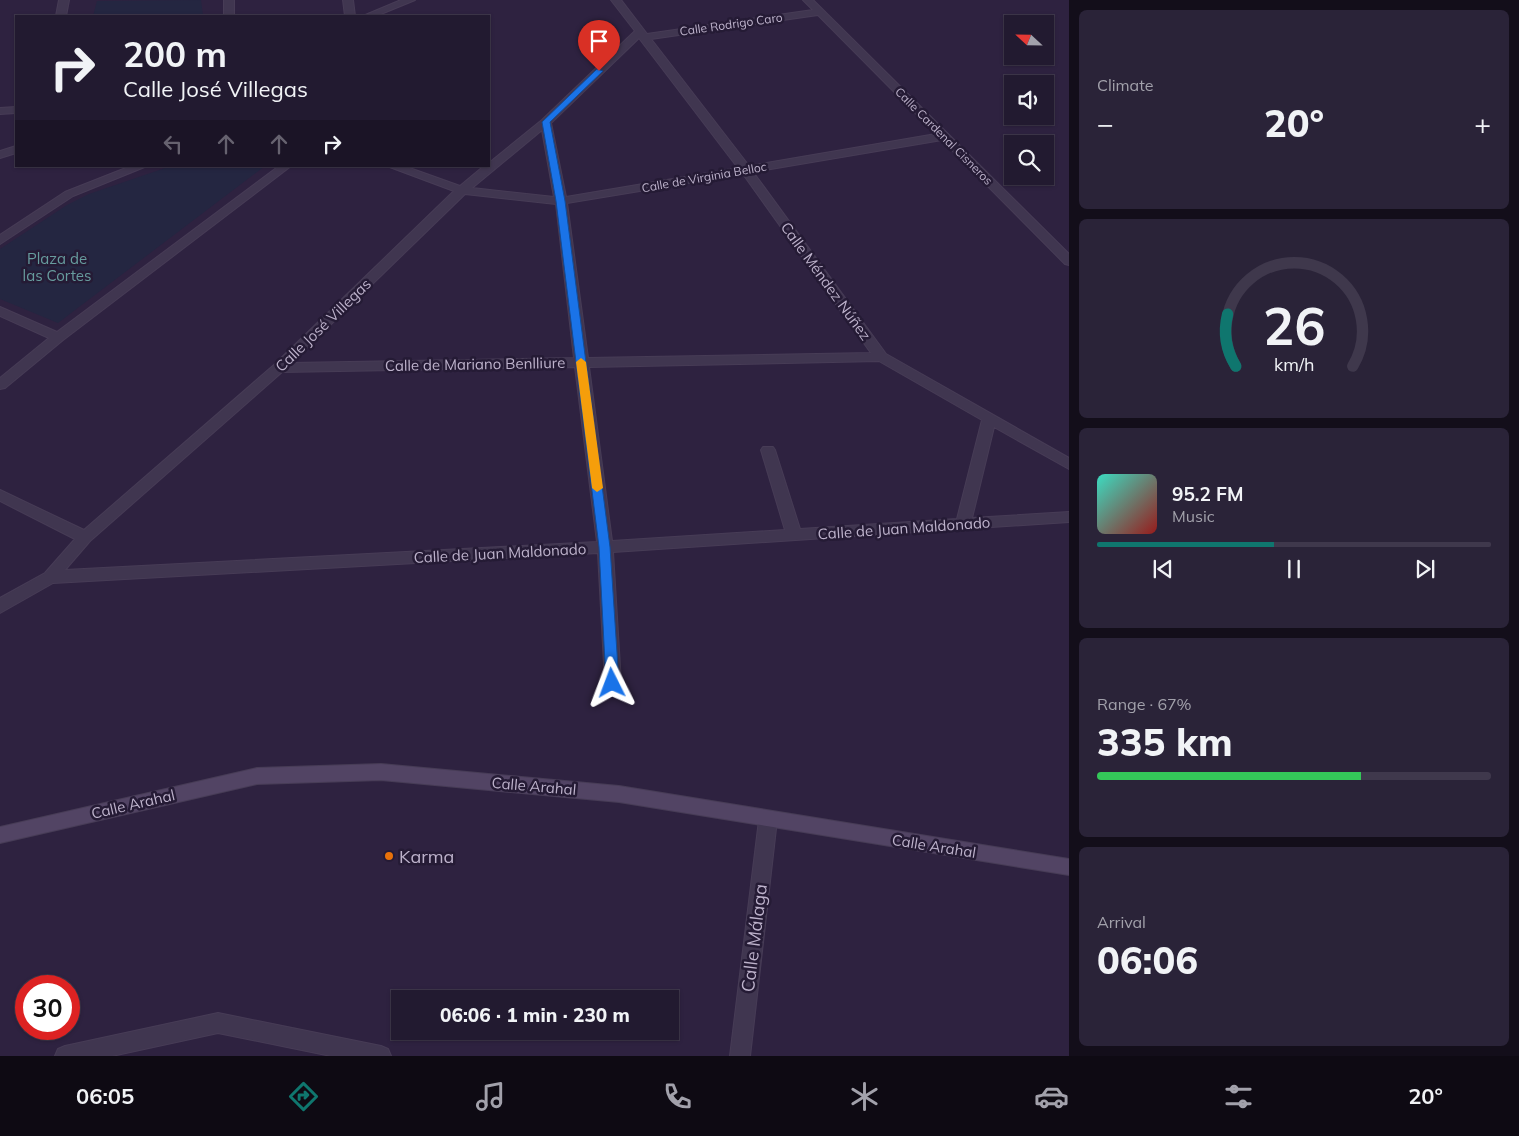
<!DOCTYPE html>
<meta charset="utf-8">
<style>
:root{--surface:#221a30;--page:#2a2338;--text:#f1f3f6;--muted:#a2a1ab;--line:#3f384c;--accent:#0f766e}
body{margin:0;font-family:Mulish,sans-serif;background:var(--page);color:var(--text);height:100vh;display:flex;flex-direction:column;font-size:19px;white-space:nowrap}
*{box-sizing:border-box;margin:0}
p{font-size:16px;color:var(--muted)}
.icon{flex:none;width:28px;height:28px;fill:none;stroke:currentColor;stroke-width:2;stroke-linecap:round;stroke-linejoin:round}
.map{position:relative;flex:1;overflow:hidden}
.sheet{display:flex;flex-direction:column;gap:10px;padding:10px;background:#130e1a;width:450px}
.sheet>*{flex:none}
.hud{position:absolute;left:15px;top:15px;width:475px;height:152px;border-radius:0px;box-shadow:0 1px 4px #0004,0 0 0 1px var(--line);background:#221a30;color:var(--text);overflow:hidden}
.needle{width:32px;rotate:292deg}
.controls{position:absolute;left:1004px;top:15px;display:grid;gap:10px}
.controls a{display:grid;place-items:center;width:50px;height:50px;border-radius:0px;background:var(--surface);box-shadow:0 1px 4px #0004,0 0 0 1px var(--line);font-size:25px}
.speed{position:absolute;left:15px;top:975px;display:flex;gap:10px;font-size:25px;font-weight:700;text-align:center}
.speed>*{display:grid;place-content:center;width:65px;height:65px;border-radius:50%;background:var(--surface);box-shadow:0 1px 4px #0004,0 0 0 1px var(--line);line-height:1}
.speed .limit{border:8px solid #d22;background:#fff;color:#111}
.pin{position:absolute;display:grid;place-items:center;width:42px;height:42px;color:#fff;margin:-51px -21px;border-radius:50% 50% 50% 0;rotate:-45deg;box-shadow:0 0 5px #0007}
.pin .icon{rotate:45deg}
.me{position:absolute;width:55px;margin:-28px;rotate:357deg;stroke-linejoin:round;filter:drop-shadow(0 0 4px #0008)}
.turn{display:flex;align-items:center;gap:18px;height:105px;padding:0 25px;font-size:22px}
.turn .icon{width:65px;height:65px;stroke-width:2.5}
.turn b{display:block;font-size:35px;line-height:42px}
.lanes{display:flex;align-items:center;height:48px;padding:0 25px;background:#0003;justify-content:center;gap:25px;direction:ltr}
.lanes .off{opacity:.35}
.big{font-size:38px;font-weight:800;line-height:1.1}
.sheet .widget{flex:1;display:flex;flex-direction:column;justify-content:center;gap:8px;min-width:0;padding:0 18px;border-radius:8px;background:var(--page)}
.sheet .dial{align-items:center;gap:0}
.dial svg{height:130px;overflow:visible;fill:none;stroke:var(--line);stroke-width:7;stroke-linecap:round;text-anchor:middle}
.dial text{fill:var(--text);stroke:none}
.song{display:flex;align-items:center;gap:15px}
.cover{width:60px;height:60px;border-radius:8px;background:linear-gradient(135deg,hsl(170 70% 55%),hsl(0 70% 35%))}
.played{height:5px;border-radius:2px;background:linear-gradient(90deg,var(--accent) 45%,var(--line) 45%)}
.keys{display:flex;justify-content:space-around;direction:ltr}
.heat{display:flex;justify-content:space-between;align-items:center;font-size:28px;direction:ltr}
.charge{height:8px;border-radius:4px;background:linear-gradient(90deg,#34c759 67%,var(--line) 0)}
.trip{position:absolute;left:391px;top:990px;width:288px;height:50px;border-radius:0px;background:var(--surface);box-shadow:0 1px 4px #0004,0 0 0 1px var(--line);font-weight:800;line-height:50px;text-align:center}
.dock{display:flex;height:80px;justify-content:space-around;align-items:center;background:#0e0a13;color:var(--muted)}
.dock .icon{width:35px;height:35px}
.dock .current{color:var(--accent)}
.dock b{font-size:22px;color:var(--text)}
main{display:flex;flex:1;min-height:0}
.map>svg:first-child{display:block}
.green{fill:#242641}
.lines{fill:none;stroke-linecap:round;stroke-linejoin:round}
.street-casing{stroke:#473c56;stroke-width:2}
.secondary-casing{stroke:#473c56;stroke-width:2}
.street{fill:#403650;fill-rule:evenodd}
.secondary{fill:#524464;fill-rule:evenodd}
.route{fill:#1a73e8;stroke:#114b97}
.slow{fill:#f59e0b}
.food-dot{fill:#e8710a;stroke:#251b35;stroke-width:2}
.labels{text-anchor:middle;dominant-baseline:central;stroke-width:5;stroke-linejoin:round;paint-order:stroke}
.far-street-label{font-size:12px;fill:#bdb2cb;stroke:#251b35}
.park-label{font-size:15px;fill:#679c9e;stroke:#251b35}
.street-label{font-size:15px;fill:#bdb2cb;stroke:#251b35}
.near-poi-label{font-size:18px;fill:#bdb2cb;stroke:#251b35;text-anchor:start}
.near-street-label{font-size:18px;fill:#bdb2cb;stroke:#251b35}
</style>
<main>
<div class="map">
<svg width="1069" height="1056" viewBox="0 0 1069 1056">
<rect width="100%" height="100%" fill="#2e2240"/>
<path class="green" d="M201,0L203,16H93L97,1Z
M171,166H265L58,323L0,299V249L67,205L89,194Z"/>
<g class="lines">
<g class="street-casing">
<path id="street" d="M59,0H69L66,16H56Z
M224,0H234V16H224Z
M343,0H353L355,16H345Z
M401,0H415L376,16H363Z
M611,0H621L647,34L813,10L803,0H813L1069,254V265L1065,264L942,140L753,172L886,354L1069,458V469L994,427L972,518L1069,512V522L613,552L621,683L619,688L613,690L607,688L605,683L598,553L53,583L0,613V598L45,573L75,539L0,501V490L84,530L274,365L454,191L387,166H404L460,186L484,166H489V163L542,120L635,31ZM818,15L936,134L749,166L651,39ZM639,38L738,168L566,197L551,123ZM542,130L554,197L472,188ZM743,174L871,353L588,358L567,203ZM465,194L556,204L574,358L291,363ZM879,361L982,420L957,519L800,529L775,450L773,447H763L761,450L785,530L612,541L589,367ZM575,367L597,542L65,570L90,541L282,372Z
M16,107V113L0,114V108Z
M16,146V153L0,158V151Z
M131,166H147L73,196L0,244V235L65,192Z
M279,166H291L63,340L5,388L0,389V378L49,338L0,316V307L57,332Z
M768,812L774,814L777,820L750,1056H730L759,820L762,814Z
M218,1013L381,1046L388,1049L391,1056H331L218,1033L112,1056H55L58,1049L65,1046Z"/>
</g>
<g class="secondary-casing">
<path id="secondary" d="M381,764L619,786L1069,859V875L619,802L381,780L257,784L0,843V827L257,768Z"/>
</g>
<use href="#street" class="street"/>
<use href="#secondary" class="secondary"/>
</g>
<path class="route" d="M597,69L603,71L550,122L565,201L610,547L619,683L617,686H608L606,683L599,547L556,201L542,122Z"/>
<path class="slow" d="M581,358L586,362L603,488L597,492L592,488L576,362Z"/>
<circle class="food-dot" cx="389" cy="856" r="5"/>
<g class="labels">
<g class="far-street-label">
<text transform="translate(731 24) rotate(-8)">Calle Rodrigo Caro</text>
<text transform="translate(944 136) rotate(45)">Calle Cardenal Cisneros</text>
<text transform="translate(704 177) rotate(-10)">Calle de Virginia Belloc</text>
</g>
<g class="park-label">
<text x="57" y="258">Plaza de<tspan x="57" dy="17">las Cortes</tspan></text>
</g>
<g class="street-label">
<text transform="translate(826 281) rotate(54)">Calle Méndez Núñez</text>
<text transform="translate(323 325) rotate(-44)">Calle José Villegas</text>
<text transform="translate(475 364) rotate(-1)">Calle de Mariano Benlliure</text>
<text transform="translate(904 528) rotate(-4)">Calle de Juan Maldonado</text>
<text transform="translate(500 553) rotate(-3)">Calle de Juan Maldonado</text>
<text transform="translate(534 786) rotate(5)">Calle Arahal</text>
<text transform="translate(133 804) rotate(-13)">Calle Arahal</text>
<text transform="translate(934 846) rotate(9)">Calle Arahal</text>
</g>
<g class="near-poi-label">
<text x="399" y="856">Karma</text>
</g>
<g class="near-street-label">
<text transform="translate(754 938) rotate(-83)">Calle Málaga</text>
</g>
</g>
</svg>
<div class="controls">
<a><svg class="needle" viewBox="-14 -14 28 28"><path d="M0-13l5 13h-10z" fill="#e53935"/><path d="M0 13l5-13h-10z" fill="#a2a1ab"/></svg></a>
<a><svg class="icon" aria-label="sound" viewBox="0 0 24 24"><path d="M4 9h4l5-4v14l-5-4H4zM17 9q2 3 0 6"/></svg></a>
<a><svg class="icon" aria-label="search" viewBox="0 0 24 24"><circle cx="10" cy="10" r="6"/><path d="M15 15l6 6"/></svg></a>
</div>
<div class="speed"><div class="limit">30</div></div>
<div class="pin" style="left:599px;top:71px;background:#d93025"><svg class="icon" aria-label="arrive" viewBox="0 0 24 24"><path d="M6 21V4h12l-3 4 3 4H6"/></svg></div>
<svg class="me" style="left:612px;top:683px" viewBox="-20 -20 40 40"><path d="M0-17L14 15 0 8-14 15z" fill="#1a73e8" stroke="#fff" stroke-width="4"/></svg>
<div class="trip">06:06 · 1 min · 230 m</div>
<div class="hud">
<div class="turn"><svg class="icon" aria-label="right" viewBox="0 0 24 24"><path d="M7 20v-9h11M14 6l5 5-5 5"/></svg><div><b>200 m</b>Calle José Villegas</div></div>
<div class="lanes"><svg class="icon off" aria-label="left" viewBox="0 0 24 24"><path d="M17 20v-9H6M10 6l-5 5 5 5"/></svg><svg class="icon off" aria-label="ahead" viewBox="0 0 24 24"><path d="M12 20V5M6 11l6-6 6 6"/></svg><svg class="icon off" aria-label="ahead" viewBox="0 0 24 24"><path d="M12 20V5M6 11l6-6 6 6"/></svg><svg class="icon" aria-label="right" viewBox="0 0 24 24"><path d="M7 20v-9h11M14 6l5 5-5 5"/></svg></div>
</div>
</div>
<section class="sheet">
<div class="widget"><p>Climate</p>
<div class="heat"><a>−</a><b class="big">20°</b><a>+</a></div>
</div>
<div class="widget dial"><svg viewBox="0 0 100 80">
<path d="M14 69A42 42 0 1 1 86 69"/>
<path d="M14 69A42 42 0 0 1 9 37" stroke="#0f766e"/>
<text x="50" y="56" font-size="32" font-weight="700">26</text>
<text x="50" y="72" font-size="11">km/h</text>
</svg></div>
<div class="widget">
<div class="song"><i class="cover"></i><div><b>95.2 FM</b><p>Music</p></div></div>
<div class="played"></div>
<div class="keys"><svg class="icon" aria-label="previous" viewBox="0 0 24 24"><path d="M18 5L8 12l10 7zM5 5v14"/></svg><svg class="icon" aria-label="pause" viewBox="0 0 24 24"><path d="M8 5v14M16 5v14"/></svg><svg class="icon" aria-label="next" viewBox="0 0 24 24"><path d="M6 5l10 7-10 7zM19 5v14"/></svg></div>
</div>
<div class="widget"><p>Range · 67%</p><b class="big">335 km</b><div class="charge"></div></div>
<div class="widget"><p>Arrival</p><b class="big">06:06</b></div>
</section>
</main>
<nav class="dock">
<b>06:05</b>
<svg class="icon current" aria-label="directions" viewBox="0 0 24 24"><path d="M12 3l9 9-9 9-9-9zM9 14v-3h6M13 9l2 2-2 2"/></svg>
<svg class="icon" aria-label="music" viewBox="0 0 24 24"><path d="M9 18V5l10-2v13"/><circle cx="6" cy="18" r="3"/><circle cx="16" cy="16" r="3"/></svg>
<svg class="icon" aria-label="phone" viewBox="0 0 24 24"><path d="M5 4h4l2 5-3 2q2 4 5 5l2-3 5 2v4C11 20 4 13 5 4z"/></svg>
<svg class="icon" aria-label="climate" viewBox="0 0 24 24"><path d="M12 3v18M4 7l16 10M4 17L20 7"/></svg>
<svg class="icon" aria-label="car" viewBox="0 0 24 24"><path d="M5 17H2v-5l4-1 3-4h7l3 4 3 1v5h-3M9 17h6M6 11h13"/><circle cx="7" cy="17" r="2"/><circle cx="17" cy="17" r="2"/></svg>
<svg class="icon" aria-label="filters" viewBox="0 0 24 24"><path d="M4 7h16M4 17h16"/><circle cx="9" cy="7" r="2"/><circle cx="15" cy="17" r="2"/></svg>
<b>20°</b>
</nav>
